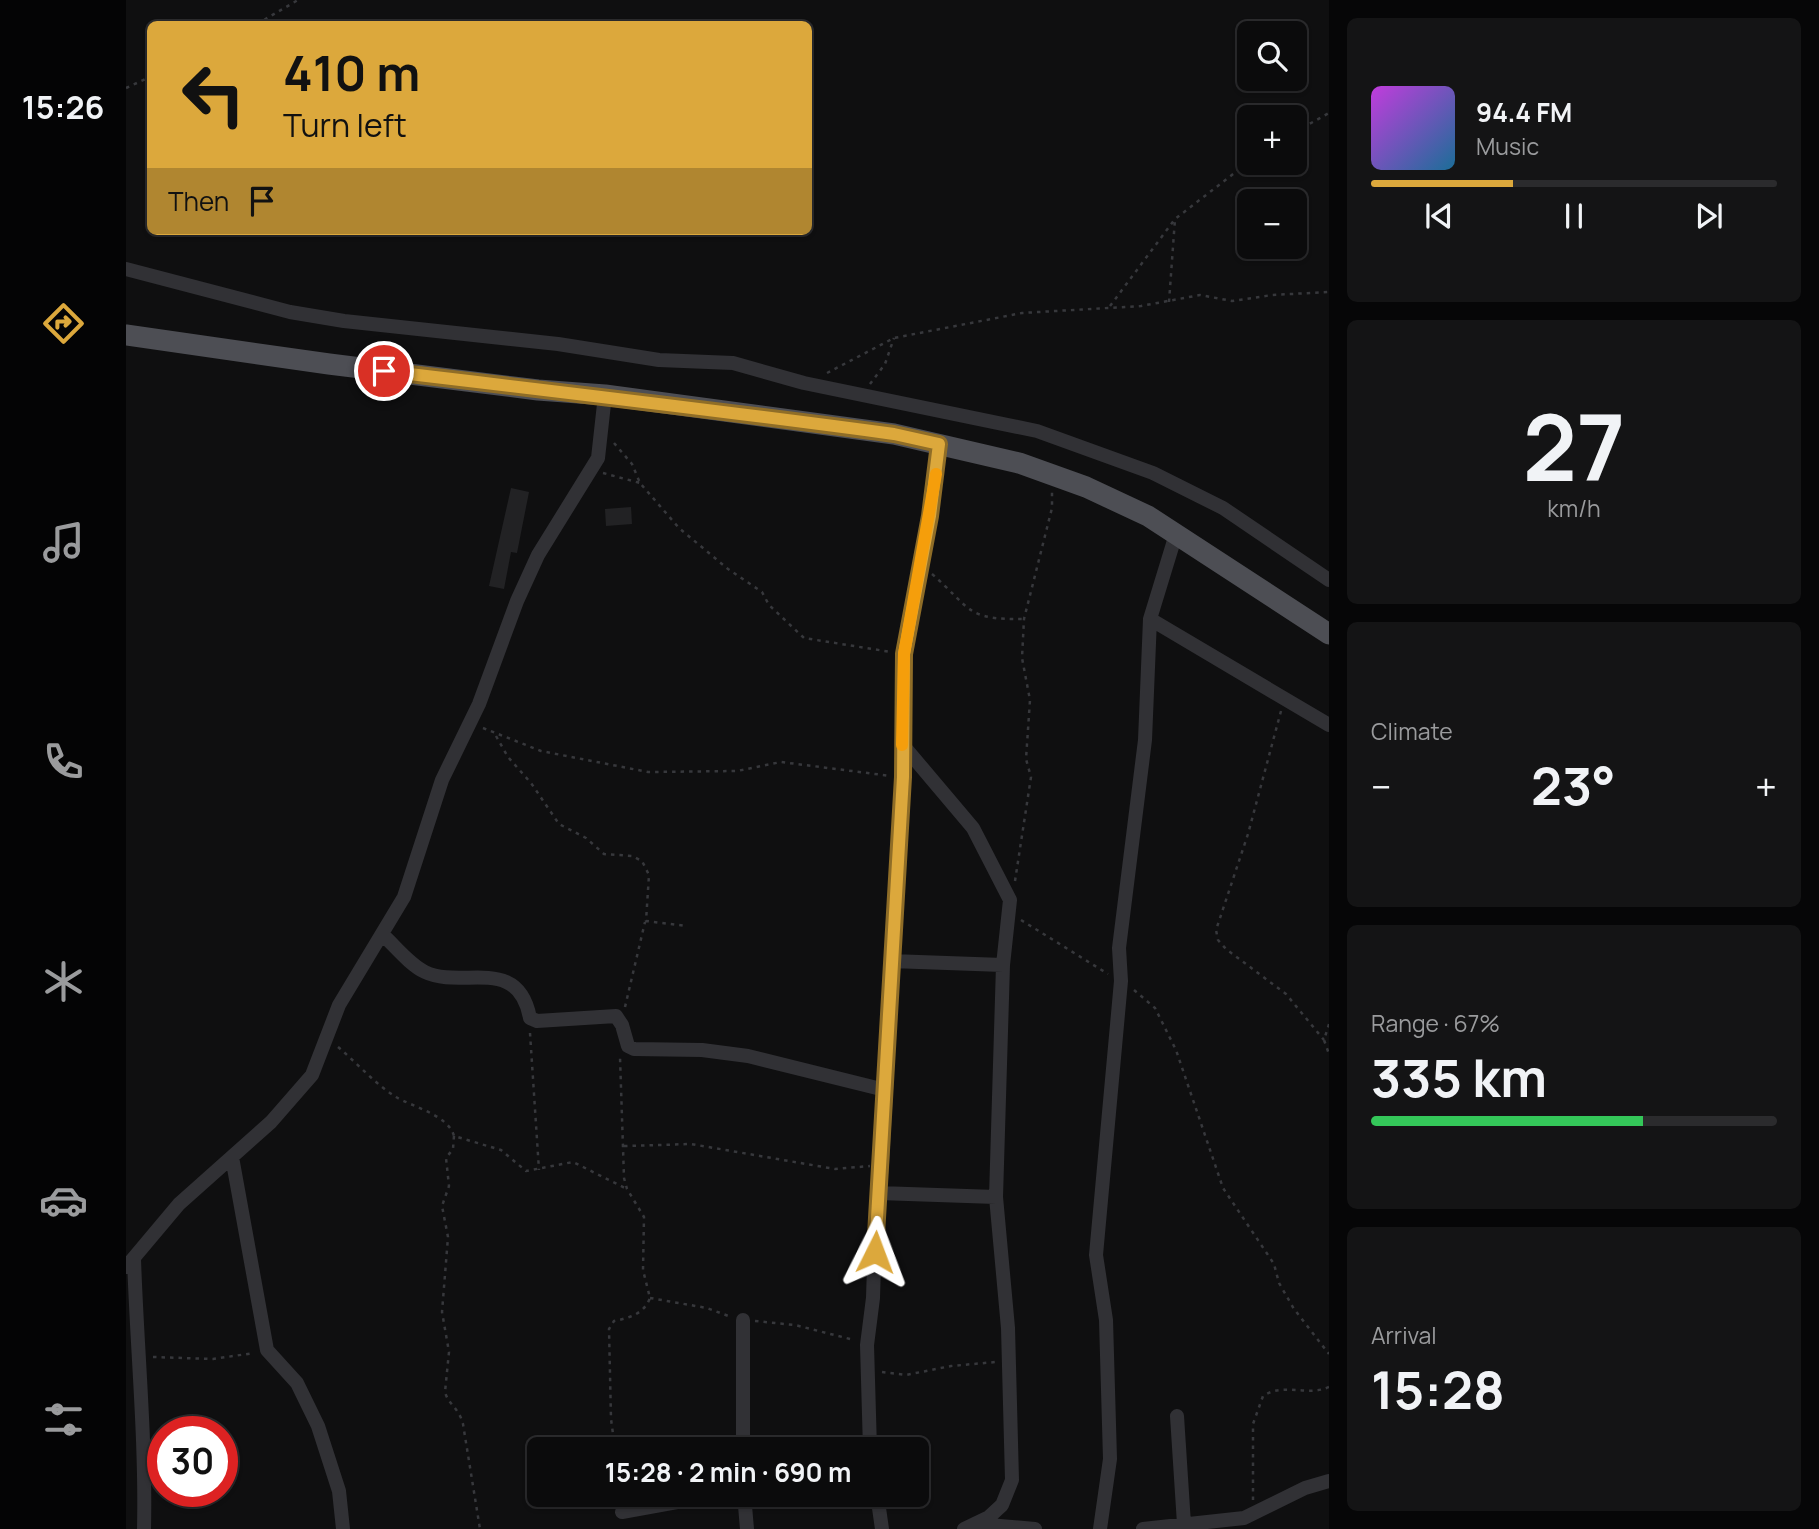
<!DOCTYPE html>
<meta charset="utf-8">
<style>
:root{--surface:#0b0b0c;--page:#141415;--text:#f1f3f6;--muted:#9a9b9d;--line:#2b2b2d;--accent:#dca83c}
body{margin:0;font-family:Manrope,sans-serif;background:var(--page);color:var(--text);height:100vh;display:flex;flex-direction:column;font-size:26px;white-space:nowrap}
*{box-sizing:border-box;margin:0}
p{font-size:23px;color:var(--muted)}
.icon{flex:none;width:38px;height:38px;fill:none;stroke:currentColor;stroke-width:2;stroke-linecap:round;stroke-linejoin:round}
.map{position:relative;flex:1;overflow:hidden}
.sheet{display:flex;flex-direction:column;gap:18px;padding:18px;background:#060607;width:490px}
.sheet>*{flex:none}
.hud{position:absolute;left:21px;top:21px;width:665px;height:214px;border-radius:10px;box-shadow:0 2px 5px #0004,0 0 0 2px var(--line);background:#dca83c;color:#111;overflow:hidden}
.controls{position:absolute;left:1111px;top:21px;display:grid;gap:14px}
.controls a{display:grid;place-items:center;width:70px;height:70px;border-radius:10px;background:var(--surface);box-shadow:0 2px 5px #0004,0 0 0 2px var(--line);font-size:35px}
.speed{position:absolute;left:21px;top:1416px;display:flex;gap:14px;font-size:35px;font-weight:700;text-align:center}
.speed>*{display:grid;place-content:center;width:91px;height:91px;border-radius:50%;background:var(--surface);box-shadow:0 2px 5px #0004,0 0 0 2px var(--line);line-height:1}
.speed .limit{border:10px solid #d22;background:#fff;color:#111}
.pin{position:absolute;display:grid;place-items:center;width:60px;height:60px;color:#fff;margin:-30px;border:4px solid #fff;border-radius:50%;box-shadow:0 2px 7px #0007}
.me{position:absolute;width:77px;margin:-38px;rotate:3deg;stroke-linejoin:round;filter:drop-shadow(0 0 5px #0008)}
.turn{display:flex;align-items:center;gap:24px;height:147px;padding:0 21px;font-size:32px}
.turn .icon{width:91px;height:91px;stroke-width:2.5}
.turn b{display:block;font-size:49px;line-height:60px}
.then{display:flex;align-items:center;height:66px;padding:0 21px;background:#0003;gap:14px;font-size:26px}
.big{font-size:52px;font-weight:700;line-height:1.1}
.sheet .tile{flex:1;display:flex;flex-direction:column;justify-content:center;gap:10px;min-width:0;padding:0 24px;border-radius:10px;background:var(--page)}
.sheet .dial{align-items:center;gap:0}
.dial b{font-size:91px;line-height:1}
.song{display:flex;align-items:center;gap:21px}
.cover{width:84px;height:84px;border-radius:10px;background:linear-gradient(135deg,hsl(290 70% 55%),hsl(200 70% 35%))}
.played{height:7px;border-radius:4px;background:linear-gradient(90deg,var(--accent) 35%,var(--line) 35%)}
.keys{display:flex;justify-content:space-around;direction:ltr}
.heat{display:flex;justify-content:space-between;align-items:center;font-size:38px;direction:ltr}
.charge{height:10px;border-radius:5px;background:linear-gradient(90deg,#34c759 67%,var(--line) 0)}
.trip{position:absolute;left:401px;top:1437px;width:402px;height:70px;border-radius:10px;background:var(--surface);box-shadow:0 2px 5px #0004,0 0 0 2px var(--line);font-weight:700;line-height:70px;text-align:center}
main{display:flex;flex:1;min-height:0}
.tab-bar{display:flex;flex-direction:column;width:126px;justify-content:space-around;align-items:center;background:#040405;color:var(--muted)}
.tab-bar .icon{width:49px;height:49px}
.tab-bar .on{color:var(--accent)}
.tab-bar b{font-size:32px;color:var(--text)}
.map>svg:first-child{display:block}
.building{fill:#222224}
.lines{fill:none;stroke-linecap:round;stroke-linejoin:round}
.path{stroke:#37383c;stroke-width:2.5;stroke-dasharray:3.5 5;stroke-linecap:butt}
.minor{stroke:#313135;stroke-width:14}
.primary{stroke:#4d4e54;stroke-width:21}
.route-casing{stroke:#8f6d27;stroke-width:18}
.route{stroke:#dca83c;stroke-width:12}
.slow{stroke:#f59e0b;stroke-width:12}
</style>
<main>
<nav class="tab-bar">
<b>15:26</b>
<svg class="icon on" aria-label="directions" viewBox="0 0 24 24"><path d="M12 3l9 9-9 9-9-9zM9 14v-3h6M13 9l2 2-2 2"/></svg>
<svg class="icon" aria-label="music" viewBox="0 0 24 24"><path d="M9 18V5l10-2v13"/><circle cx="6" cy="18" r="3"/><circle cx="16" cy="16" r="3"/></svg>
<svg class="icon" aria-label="phone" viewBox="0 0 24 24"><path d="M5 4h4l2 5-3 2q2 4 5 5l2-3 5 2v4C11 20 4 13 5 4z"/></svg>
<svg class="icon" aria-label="climate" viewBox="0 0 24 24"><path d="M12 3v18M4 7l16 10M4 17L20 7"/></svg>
<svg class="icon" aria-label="car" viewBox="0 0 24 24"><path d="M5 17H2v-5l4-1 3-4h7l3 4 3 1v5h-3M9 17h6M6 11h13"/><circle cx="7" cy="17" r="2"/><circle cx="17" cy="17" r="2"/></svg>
<svg class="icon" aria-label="filters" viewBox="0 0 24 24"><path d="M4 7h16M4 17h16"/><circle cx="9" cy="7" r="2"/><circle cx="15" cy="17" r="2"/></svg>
</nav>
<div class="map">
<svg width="1203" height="1529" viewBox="0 0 1203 1529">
<rect width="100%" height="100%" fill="#0f0f10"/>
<path class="building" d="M385,488L403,492L391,553L385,552L378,589L363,586Z
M505,507L506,524L480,526L479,509Z"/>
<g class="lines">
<path class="path" d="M131,24L172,0
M0,88L24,77
M1169,132L1203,113
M1043,302L1049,219
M984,306L1049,219L1124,161
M701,373L768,338L896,313L1015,306L1074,295L1106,301L1146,295L1203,292
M744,384L759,364L768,338
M488,443L506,464L514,483L553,528L602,569L636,592L643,605L678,638L765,652
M477,473L514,483
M806,574C846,609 839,620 898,619
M1155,711L1122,834L1090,930L1092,940L1100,949L1160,994L1198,1040
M357,728L415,751L522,772L611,771L655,762L765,776
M370,736L382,757L405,783L433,824L460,838L478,854L506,856L516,861L523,875L520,921L561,926
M889,881L905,777L900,759L904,700L896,658L898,619L926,508V492
M895,920L982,974
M1008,990L1029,1008L1050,1050L1097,1188L1148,1264L1153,1283L1168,1309L1203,1354
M499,1007L519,922
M1203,1024L1198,1040L1203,1054
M404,1033L413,1170
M212,1047C231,1063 249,1084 270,1097C287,1107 322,1115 328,1136L375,1150L400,1171L447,1162L501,1189
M328,1136L327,1149L320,1158L323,1186L316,1206L322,1237L316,1312L323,1352L319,1392C322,1404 333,1408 337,1424L354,1529
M498,1146L565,1144L709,1169L744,1166
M524,1298L581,1308L605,1317
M629,1321L669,1325L728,1340
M27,1357L87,1359L128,1353
M756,1372L780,1375L825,1366L870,1362
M489,1449L485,1419L483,1329L488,1321C503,1318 518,1314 524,1298L517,1270L518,1217L501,1189L498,1178L494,1057
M1127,1500V1424L1137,1396C1158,1382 1181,1397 1203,1387"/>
<path class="minor" d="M0,269L164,312L218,321L432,344L533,360L607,363L678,383L911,431L1027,473L1097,508L1203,580
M1024,619L1203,725
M776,744L847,828L884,900L877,965L870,1197L882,1328L886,1480L876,1505L863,1517L838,1529
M257,935C270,947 284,965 299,972C336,990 392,954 404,1018L411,1021L490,1016L496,1025L502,1046L508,1049L576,1050L622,1056L759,1090
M765,961L877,965
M106,1157L141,1350L171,1383L192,1426L213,1491L217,1529
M753,1193L870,1197
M8,1259C11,1349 20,1439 18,1529
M0,1267L53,1204L145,1122L186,1075L213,1005L278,897L316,780L353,704L391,601L412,555L472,458L479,395
M617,1320V1449
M1051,1416L1058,1524
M744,1449L741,1345L747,1298L749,1234L756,1165L777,777V654L805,515L813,444
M618,1494L621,1529
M751,1494L756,1529
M496,1512L595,1494
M851,1524L909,1529
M974,1529L984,1459L980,1320L970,1255L995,981L993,948L1019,740L1024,619L1050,534
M1017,1529L1118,1518L1179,1488L1203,1481"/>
<path class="primary" d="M0,335L203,364L412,390L479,395L768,434L893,463L960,487L1022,516L1203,634"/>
</g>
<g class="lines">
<g class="route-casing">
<path id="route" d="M258,371C428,391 598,411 768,434L813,444L804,516L778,654L777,777L749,1252"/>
</g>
<use href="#route" class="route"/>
<path class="slow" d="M776,745L778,654L810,474"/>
</g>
</svg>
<div class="controls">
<a><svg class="icon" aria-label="search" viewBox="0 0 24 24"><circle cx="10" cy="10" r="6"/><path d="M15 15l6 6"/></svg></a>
<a>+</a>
<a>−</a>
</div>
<div class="speed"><div class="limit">30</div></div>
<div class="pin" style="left:258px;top:371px;background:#d93025"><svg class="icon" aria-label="arrive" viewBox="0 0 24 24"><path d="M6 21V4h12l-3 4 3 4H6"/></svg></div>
<svg class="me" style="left:749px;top:1252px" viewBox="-20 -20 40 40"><path d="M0-17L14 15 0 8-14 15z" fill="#dca83c" stroke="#fff" stroke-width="4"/></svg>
<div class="trip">15:28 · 2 min · 690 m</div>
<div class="hud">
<div class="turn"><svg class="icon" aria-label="left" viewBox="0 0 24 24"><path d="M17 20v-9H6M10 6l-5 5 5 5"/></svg><div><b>410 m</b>Turn left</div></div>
<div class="then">Then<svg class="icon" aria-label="arrive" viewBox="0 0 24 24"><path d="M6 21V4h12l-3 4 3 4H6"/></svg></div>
</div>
</div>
<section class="sheet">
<div class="tile">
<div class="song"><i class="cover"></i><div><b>94.4 FM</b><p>Music</p></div></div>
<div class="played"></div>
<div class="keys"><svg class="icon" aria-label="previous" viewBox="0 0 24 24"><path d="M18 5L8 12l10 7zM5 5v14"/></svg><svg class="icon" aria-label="pause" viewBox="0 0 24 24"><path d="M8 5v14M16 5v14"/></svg><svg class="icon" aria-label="next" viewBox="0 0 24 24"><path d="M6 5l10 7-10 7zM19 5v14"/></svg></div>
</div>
<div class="tile dial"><b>27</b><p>km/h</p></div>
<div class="tile"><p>Climate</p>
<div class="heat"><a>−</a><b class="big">23°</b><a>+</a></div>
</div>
<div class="tile"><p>Range · 67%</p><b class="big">335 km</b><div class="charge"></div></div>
<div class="tile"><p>Arrival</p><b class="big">15:28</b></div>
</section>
</main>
